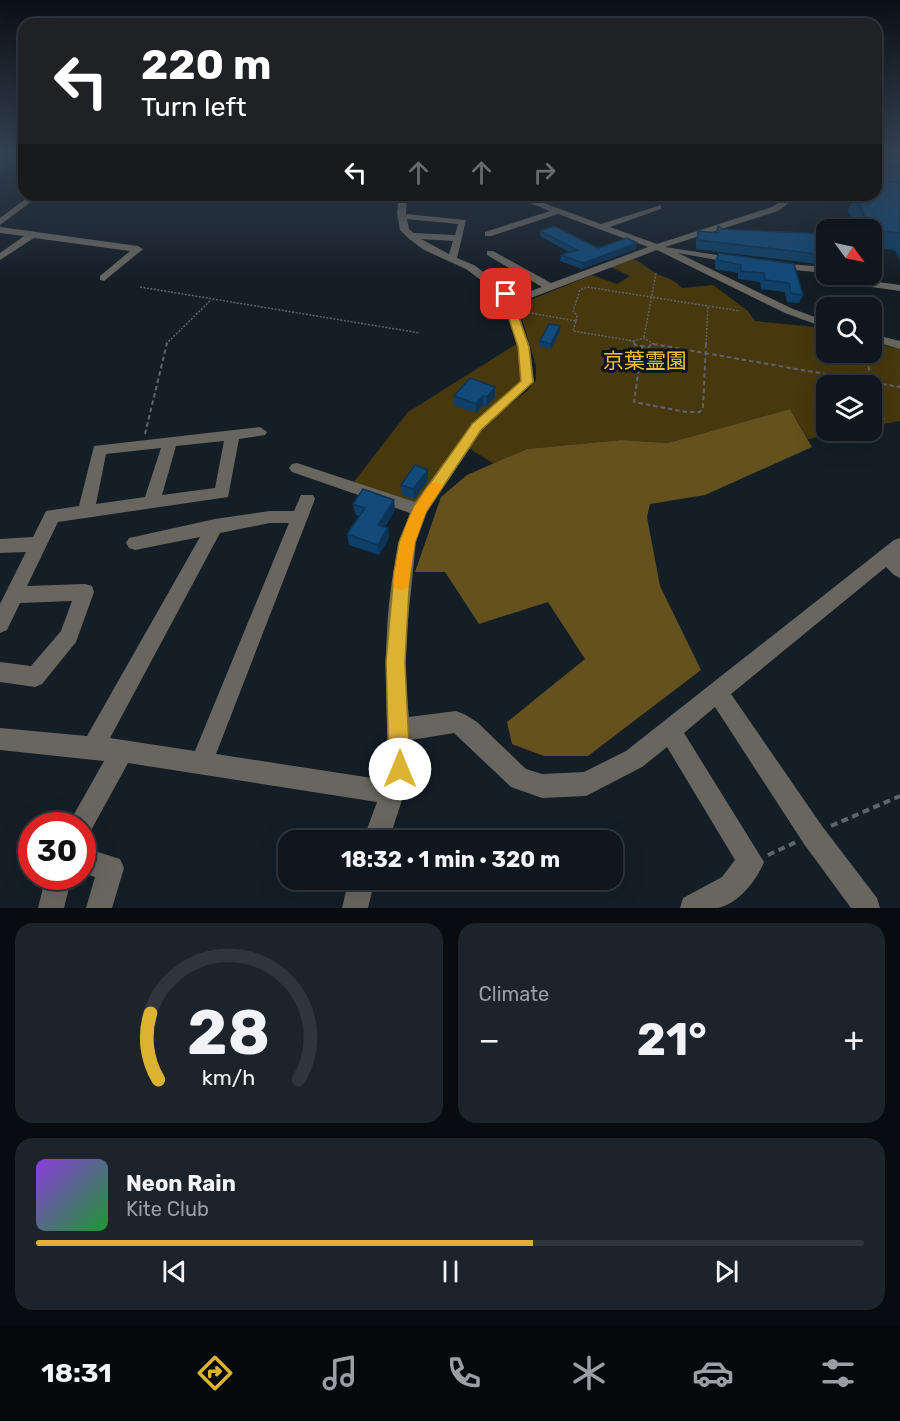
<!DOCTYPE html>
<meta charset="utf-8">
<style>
:root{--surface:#0f161d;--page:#1d232a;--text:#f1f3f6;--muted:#9b9fa4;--line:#2f353b;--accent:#dcb233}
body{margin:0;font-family:Rubik,"Noto Sans JP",sans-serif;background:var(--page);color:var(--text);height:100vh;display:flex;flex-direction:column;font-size:22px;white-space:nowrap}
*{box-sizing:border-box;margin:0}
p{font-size:20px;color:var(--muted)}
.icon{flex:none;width:33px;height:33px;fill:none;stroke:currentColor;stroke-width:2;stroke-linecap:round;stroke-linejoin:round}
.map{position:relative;height:908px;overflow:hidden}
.details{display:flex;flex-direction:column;gap:15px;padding:15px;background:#080c10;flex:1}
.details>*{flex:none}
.banner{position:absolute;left:18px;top:18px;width:864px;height:183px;border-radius:18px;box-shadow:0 6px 24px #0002,0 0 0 2px var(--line);background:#202124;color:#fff;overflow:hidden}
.needle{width:39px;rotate:123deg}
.tools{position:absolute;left:816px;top:219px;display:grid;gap:12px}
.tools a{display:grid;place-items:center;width:66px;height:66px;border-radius:12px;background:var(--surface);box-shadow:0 6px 24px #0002,0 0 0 2px var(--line);font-size:30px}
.speed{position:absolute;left:18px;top:812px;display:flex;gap:12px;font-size:30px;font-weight:700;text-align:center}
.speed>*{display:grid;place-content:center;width:78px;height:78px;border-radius:50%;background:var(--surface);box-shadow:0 6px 24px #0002,0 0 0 2px var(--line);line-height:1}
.speed .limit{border:9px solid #d22;background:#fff;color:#111}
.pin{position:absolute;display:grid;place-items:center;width:51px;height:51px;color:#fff;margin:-26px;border-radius:12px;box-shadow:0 3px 9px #0006}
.me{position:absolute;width:66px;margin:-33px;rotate:0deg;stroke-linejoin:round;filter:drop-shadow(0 0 4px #0008)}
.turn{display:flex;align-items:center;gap:21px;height:126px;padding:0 24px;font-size:27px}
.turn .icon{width:78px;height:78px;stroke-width:2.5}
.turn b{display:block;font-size:42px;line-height:51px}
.lanes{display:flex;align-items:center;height:57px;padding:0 24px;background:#0003;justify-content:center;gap:30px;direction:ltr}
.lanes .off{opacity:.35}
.big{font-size:45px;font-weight:700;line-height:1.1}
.details .widget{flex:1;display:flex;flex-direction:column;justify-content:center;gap:9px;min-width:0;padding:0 21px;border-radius:18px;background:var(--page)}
.details .dial{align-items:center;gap:0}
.dial svg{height:156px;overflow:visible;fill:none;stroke:var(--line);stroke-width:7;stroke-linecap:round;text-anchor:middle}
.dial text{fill:var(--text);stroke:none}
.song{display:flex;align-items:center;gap:18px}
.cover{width:72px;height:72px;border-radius:9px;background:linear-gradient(135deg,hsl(270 70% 55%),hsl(130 70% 35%))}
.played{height:6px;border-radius:3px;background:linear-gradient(90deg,var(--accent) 60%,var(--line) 60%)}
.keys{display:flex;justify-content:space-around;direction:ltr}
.heat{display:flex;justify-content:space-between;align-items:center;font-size:33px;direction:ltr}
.details .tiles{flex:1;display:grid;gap:15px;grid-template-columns:1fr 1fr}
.widget:last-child{grid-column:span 2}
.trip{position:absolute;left:278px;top:830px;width:345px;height:60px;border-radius:18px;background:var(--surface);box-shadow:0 6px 24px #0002,0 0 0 2px var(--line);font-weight:700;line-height:60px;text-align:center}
.tab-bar{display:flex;height:96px;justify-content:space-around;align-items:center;background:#06090c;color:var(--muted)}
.tab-bar .icon{width:42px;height:42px}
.tab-bar .current{color:var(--accent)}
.tab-bar b{font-size:27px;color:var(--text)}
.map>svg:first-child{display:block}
.green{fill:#47380d}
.forest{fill:#64511d}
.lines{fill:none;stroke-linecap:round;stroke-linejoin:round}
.path-far2{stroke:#5d656e;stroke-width:1.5;stroke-dasharray:2 1.5;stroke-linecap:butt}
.path-far1{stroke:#5d656e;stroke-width:2;stroke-dasharray:4.5 3;stroke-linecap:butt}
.path{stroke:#5d656e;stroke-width:4;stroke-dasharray:7 4.5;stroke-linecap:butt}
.minor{fill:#696660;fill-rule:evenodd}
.wall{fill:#0f4069}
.shaded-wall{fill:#0d3455}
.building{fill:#124a7a;stroke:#0d3455;stroke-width:1.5}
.route{fill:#dcb233;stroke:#8f7421;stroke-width:1.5}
.slow{fill:#f59e0b}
.labels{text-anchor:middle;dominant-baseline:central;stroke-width:6;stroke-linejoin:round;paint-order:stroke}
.park-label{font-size:21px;fill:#efc138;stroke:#0c141d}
</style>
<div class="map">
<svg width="900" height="908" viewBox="0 0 900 908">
<rect width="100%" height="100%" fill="#141e27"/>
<path class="green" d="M633,259C643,263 653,273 662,276C674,281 671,278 682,288L713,285L748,311L755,321L814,327L826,331V352H872V343L900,349V421L872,426V386H826V430L850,431L808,439L790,409L668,443L621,440L527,449L494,464L469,448L489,421L527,391L536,380V366L518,305L592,275L617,284L630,276L611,267Z
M518,343L522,382L417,506L353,483L408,412Z"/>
<path class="forest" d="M790,409L812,447L705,495L650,504L647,517L660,586L701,670L588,756H544L512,744L507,722L585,659L548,602L479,624L445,572H415L441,497L467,475L527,449L621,440L668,443Z"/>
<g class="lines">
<path class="path-far2" d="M140,287L420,333
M525,312L576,321L573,331L633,341
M576,321L577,315L573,311L580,290L587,287L740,311
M644,337L656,273
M633,341L635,344
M633,341L644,338L653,344
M166,344L211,300
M706,344L708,306"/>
<path class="path-far1" d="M634,343L635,345L649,347L652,343
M653,344L900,387
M642,347L634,402L686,412H700L703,407L706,343
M864,352L884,420
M145,434L167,343"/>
<path class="path" d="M831,826L900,796
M768,855L796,842"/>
<path class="minor" d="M31,195H40L0,225V218Z
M399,195H407L406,214L466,220L457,258L474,265L510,292L513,297L542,287L487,255V251H493L551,283L648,247L558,214L491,236H485V232L550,211L510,195H522L601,224L661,205V209L610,227L657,244L772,207L790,195H800L778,211L665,247L737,258L739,260L734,263L678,253L793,309L826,321V328L785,313L657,250L515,304L530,347L534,382L482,430L427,512L416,542L407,629L405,679L409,717L456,711L464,714L477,722L526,769L542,774L584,772L626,751L894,540L900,538V578L894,575L886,567L731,694L822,826L877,898L880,908H851L804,844L715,707L684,733L764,862C757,880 738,904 718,908C706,908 691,908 680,908L683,898L722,877L735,860L667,747L642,767L586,796L542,798L511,787L454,733L411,740L412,769L389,840H363L377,802L128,763L89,834L82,836V825H68L104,761L0,750V728L87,736L200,537L135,550L129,548L126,543L129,538L215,519L270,511H294L301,495H313L315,499L216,754L385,780L388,769C387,684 378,594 410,513L292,472L289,468L292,464L297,463L415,502L472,424L520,381L518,347L501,295L466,269L424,250L408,238L400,230L397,213ZM407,219L458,224L455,235L414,233L409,229ZM421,239L453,241L449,254ZM270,523H289L195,751L110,738L220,533Z
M0,227L138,246L143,249L104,281L100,280V276L130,251L34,238L0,260V253L24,236L0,233Z
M776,263L826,267V273L772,268L771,266Z
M840,274H852L857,279L900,285V291L850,284Z
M872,334L900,341V349L872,341Z
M260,427L267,432L265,435L239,439L228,497L58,522L27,586L85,584L92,586L94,592L76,642L42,684L35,687L0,682V662L31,666L61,631L72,601L20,603L7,630L0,633V604L26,552L0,553V539L33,537L46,511L79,506L94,446ZM224,441L215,488L162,495L176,446ZM161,448L145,497L96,504L106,454Z
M82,847L120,859L124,868L112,908H86L95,877L82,873Z
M46,876H72L64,908H38Z
M349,879H375L368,908H342Z"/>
</g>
<path class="wall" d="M0,153H24V158L4,169H0Z
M876,154L882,159L900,158V261L895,250L872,248V230H856L848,210L855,195H876Z
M718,226L722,229L826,234V265L696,249V240L698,231L715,233Z
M540,231L598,248L636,249L582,269L560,261L561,255L569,252L540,236Z
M718,253L794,264L803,295L799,303L787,302L785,292L761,289L760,282L738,279V273L715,269V261Z
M560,331L551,349L539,346L540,341Z
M454,396L495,397L486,407L483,405L476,413L454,405Z
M428,480L414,499L402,495L401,485Z
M353,504L395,510L385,527L388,528L389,538L379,555L349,545L347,534L359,516L355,514Z"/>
<path class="shaded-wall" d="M15,153H24V158L4,169L0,161Z
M637,243L636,249L582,269L583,263Z
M560,326V331L551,349V344Z
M495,387V397L486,407L487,397Z
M483,396V405L476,413V404Z
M428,470V480L414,499L413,489Z
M394,500L395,510L380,535L378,525Z
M388,528L389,538L379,555L378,545Z"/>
<path class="building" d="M0,153H15L0,161Z
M881,153L882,159L893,156L900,158V168L883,167L880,177L876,170V154Z
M876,180L900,183V233L870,230L856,195H876Z
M554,226L598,248L627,238L637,243L583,263L561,255L577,250L540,231Z
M718,226L722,229L826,234V255L698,240V231L718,233Z
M718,253L794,264L803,295L791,293L789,283L765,280L764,273L741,271V265L718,260Z
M549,324L560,326L551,344L540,341Z
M470,378L495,387L487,397L483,396L476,404L454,396Z
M415,465L428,470L413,489L401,485Z
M363,489L394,500L378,525L388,528L378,545L347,534L365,508L353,504Z"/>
<linearGradient id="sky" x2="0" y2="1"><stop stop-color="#0b1015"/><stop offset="0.54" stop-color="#344152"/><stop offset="1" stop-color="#344152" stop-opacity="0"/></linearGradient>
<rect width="900" height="281" fill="url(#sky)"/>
<path class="route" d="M502,292L511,294L529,347L533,382L481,430L426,512L415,542L410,572L405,662L410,769L407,777L400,780L392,777L389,769L386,662L394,572L399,542L414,506L472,424L521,381L518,347L501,294Z"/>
<path class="slow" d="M436,481L443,486L426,512L415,542L409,583L407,588L401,590L395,588L393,583C398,550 403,521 423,494C427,488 429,483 436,481Z"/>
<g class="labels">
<g class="park-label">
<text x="645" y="360">京葉霊園</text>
</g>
</g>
</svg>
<div class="tools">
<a><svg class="needle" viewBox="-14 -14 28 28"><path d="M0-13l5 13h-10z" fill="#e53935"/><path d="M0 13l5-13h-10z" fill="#9b9fa4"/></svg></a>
<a><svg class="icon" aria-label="search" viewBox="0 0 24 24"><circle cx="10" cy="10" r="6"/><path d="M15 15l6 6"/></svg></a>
<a><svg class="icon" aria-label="layers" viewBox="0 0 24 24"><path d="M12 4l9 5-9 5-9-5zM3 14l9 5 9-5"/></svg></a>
</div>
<div class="speed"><div class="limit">30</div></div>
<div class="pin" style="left:506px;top:294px;background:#d93025"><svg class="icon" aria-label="arrive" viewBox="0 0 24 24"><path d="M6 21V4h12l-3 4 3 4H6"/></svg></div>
<svg class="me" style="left:400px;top:769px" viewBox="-20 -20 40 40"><circle r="19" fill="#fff"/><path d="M0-13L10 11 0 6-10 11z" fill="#dcb233"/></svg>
<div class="trip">18:32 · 1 min · 320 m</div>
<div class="banner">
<div class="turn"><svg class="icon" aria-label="left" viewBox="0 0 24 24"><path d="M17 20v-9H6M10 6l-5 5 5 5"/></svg><div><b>220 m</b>Turn left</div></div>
<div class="lanes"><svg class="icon" aria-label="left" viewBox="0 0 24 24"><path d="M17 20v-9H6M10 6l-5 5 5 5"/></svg><svg class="icon off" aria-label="ahead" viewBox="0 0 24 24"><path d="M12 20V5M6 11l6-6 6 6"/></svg><svg class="icon off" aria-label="ahead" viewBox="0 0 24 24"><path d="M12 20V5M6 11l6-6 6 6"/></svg><svg class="icon off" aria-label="right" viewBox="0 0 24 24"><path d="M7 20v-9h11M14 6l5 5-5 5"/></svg></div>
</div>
</div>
<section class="details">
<div class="tiles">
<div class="widget dial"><svg viewBox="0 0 100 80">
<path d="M14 69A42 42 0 1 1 86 69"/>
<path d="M14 69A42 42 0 0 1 10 35" stroke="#dcb233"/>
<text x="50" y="56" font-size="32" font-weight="700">28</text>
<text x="50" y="72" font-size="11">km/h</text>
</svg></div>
<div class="widget"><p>Climate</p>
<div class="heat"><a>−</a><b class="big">21°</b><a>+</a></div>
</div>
<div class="widget">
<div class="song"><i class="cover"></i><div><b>Neon Rain</b><p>Kite Club</p></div></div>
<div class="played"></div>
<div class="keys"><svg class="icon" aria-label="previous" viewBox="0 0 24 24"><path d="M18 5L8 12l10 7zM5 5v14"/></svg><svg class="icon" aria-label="pause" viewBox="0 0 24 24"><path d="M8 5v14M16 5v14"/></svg><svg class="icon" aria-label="next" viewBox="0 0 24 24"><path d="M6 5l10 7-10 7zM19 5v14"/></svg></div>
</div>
</div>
</section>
<nav class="tab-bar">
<b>18:31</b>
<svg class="icon current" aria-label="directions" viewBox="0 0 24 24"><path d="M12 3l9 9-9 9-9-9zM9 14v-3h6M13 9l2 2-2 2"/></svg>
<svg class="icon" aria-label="music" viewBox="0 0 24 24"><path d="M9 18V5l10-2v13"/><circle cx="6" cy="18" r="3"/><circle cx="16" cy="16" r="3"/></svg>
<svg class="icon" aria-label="phone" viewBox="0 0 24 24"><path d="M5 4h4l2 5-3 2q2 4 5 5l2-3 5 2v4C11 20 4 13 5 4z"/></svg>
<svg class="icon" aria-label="climate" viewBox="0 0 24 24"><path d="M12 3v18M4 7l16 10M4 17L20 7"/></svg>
<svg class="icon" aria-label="car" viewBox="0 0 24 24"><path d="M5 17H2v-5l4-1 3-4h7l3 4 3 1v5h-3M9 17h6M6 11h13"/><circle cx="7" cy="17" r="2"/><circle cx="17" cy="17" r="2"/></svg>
<svg class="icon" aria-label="filters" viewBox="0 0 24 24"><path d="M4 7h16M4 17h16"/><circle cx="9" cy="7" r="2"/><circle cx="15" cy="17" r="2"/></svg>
</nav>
